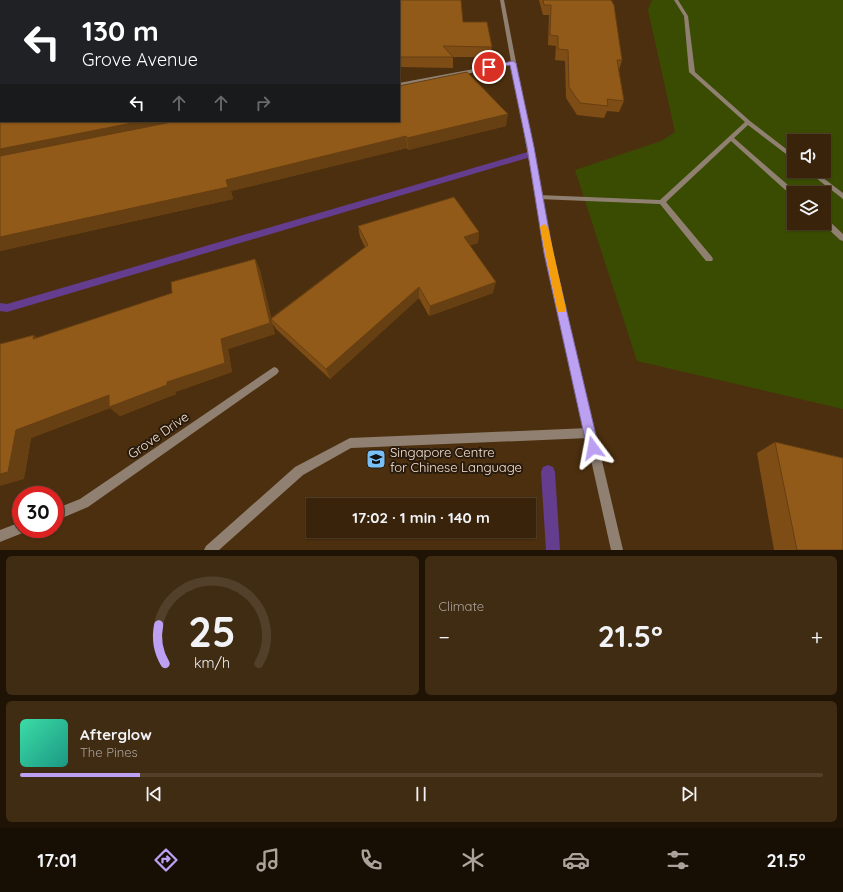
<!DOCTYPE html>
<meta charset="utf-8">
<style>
:root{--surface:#39230a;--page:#402b13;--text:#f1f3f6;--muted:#aba49c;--line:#53402b;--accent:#bca0f2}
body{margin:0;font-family:Quicksand,sans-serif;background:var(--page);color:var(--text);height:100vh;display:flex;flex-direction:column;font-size:15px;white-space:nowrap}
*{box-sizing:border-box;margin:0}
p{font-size:13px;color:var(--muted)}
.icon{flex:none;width:22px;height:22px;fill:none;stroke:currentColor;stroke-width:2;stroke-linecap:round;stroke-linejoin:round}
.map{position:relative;height:550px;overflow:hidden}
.sheet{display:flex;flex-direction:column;gap:6px;padding:6px;background:#1f1306;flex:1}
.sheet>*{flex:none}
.banner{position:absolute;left:0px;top:0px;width:400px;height:122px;box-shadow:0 1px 3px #0004,0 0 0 1px var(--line);background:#202124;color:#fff;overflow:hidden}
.fabs{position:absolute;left:787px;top:134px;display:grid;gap:8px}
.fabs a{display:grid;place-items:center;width:44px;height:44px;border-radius:0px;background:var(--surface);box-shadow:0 1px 3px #0004,0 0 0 1px var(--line);font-size:20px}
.speed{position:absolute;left:12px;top:486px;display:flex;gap:8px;font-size:20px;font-weight:700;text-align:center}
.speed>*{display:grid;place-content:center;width:52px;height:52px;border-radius:50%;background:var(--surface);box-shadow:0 1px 3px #0004,0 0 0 1px var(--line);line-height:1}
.speed .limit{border:6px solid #d22;background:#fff;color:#111}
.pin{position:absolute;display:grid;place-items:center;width:34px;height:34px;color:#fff;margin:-17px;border:2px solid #fff;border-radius:50%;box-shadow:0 1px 4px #0007}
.me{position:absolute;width:44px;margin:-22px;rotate:347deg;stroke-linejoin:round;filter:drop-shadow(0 0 3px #0008)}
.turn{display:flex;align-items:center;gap:14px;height:84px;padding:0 16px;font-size:18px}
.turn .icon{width:52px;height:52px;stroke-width:2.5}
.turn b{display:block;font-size:28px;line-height:34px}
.lanes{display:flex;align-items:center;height:38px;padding:0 16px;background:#0003;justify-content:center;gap:20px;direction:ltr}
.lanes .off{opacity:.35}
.big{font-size:30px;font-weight:800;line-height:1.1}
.sheet .card{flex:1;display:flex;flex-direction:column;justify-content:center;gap:6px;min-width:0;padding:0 14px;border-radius:6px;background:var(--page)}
.sheet .dial{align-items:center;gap:0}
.dial svg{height:104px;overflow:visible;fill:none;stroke:var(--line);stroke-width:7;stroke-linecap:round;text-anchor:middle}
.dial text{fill:var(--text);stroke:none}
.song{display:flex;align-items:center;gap:12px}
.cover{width:48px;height:48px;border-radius:6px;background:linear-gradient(135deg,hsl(160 70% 55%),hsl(170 70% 35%))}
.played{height:4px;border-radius:2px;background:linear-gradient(90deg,var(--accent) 15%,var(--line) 15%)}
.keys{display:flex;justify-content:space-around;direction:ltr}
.heat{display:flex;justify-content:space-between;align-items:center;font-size:22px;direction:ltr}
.sheet .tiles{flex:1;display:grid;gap:6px;grid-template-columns:1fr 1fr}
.card:last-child{grid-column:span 2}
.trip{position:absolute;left:306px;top:498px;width:230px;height:40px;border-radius:0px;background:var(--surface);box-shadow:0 1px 3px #0004,0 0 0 1px var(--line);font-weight:800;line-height:40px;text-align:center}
.tab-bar{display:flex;height:64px;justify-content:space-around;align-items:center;background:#170e04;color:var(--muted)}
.tab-bar .icon{width:28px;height:28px}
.tab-bar .selected{color:var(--accent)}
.tab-bar b{font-size:18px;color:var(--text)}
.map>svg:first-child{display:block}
.green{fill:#394c02;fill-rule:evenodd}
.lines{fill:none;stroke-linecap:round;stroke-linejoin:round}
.stream{fill:#653d8e;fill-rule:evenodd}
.service{fill:#908072;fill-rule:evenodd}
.minor{fill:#908072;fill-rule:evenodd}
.wall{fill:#7e4d16}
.shaded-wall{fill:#663f12}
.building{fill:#925a19;stroke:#663f12}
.route{fill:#bca0f2;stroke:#7a689d}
.slow{fill:#f59e0b}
.labels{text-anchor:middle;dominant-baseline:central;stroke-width:4;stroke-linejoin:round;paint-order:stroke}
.near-street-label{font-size:13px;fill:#f8e5d3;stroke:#281b0d}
.near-poi-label{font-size:13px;fill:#f8e5d3;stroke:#281b0d;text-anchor:start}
</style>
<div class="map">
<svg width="843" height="550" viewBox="0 0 843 550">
<rect width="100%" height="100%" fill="#4c2f0e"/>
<path class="green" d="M95,0H302L92,1Z
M652,0H843V409L637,361L575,170L661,141L675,132L648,10ZM794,141H824V171H794ZM794,193H824V223H794Z"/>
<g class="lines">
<path class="stream" d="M528,152H534L535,154L534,156L7,312L0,311V303L7,304Z
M548,465L553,467L555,472L560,550H546L541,472L543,467Z"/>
<path class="service" d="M674,0H678L688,16L695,72L750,121L794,155V160L748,125L734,138L796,192L794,193V196H792L731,141L666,202L712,257L713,259L712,261H706L660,204L538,199L535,197L538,195L660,200L745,122L689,72L684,16Z
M807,171H814L843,193V199Z
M824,218L827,219L843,234V241L840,240L822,223H824Z
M589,428L593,429L594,433L593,437L589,438L351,448L303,475L219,550H204L206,546L295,467L350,438Z"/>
<path class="minor" d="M500,0H504L553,253L623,550H611L545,253L512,65L399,87V83L511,62Z
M274,367L277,368L279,371L277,374L88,507L55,521V509L80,499Z
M21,522V529H26L25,532L0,542V530Z"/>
</g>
<path class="wall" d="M539,0H611L622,60L619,70L624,101L619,112L607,111L604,118L577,115L566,98L565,61L555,60L556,46L548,45L549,15H543Z
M399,1L463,22L492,47L490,57H453V68L399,67Z
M0,100L1,121L506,126L408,150L407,148L231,191L233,199L0,251Z
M358,226L479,232L478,243L470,245L493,293L429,316L419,298L330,379L276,329L272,323L275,334L228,349L232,372L175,392L176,394L120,416L110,408L31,438L24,479L38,338L172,293L255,259L260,270L271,318L365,247L360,237Z
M775,442L843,550H774L757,453Z"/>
<path class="shaded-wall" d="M27,0H48L47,1H25Z
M0,16H1V30L0,31Z
M508,114L506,126L408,150L407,138Z
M142,121H205L0,163V149Z
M406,136L407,148L231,191L233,199L0,251V237L226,180Z
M479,232L478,243L463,248L464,237Z
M255,259L260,270L272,320L271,319L272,323L275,334L228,349L232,372L175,392L176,394L120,416L110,408L31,438L24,479L0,486V474L16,430L109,395L167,382L221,339Z
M496,282L493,293L429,316L430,306Z
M419,287V298L330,379L326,369Z
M34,335L47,345L33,339Z"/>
<path class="building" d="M0,0H27L25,1H1V16H0Z
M338,0H461L463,22H487L492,47L443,46L453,57H399V1H338Z
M543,0H611L614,5L622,60H617L624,101L607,99L608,106L580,103L569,87L568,50L558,49V36L550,35L551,5H544Z
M467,72L508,114L407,138L406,136L226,180L228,187L0,237V156L177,121H399V86Z
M1,98V121H142L0,149V100Z
M454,197L479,232L464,237L496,282L430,306L419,287L326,369L271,319L368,245L358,226Z
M255,259L270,323L221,339L225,363L167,382V385L109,407V395L16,430L8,472L0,474V344L34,335L33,339L172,293L171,282Z
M775,442L843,458V550H797Z"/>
<path class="route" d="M513,61L516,63L534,147L553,253L599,448L597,452L593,454L588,452L587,448L544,253L527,147L510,65L489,69L486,67Z"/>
<path class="slow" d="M544,224L548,227L566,309L565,312H558L557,309L540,227Z"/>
<defs>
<g id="school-square" transform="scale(1)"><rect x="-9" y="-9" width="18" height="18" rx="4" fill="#79bff8" stroke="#281b0d"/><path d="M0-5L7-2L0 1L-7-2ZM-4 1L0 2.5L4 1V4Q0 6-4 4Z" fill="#111"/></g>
</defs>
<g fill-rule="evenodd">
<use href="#school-square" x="376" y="459"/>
</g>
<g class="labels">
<g class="near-street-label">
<text transform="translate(158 435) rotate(-35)">Grove Drive</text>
</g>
<g class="near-poi-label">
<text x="390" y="452">Singapore Centre<tspan x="390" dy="15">for Chinese Language</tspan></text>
</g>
</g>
</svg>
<div class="fabs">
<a><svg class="icon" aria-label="sound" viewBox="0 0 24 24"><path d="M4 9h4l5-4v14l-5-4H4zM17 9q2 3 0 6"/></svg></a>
<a><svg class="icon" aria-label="layers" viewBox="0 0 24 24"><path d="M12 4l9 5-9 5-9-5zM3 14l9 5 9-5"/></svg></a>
</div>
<div class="speed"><div class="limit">30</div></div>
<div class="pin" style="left:489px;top:67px;background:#d93025"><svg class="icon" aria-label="arrive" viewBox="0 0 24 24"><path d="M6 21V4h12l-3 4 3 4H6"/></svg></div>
<svg class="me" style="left:593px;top:448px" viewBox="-20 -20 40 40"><path d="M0-17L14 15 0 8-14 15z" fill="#bca0f2" stroke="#fff" stroke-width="4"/></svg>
<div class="trip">17:02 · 1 min · 140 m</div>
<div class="banner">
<div class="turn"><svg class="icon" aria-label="left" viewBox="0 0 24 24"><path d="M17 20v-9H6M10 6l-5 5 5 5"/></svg><div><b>130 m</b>Grove Avenue</div></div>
<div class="lanes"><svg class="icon" aria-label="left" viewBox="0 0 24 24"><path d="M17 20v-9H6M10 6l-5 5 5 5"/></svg><svg class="icon off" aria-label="ahead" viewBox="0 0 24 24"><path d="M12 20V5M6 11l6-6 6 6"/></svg><svg class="icon off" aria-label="ahead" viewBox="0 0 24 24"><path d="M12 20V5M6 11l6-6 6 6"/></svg><svg class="icon off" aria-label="right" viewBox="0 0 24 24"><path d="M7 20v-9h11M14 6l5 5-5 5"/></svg></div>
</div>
</div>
<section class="sheet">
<div class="tiles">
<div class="card dial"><svg viewBox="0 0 100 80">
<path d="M14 69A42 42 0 1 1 86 69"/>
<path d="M14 69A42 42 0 0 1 9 39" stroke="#bca0f2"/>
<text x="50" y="56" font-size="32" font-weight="700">25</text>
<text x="50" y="72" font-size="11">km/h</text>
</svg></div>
<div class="card"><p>Climate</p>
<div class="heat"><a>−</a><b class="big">21.5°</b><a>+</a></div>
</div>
<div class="card">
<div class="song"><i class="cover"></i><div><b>Afterglow</b><p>The Pines</p></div></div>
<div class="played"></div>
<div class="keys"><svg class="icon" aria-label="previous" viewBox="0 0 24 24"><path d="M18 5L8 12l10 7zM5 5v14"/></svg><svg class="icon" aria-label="pause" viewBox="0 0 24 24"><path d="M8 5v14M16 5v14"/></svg><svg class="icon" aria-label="next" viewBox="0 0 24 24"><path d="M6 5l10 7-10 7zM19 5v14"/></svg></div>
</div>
</div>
</section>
<nav class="tab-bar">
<b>17:01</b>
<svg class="icon selected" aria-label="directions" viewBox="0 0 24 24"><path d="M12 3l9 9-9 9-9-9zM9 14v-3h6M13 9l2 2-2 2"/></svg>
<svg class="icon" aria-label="music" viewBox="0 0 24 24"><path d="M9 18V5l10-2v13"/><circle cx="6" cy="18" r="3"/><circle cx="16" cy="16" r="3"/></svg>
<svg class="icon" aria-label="phone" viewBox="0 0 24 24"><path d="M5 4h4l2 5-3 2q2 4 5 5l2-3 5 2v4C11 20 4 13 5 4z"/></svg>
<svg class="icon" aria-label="climate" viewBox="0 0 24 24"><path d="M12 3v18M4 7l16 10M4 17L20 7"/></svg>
<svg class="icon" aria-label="car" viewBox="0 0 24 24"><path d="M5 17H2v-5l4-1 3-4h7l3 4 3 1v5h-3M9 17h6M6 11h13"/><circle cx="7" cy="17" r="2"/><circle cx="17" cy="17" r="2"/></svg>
<svg class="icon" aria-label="filters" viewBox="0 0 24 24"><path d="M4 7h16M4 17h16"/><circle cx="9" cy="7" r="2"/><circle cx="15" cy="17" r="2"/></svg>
<b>21.5°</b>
</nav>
